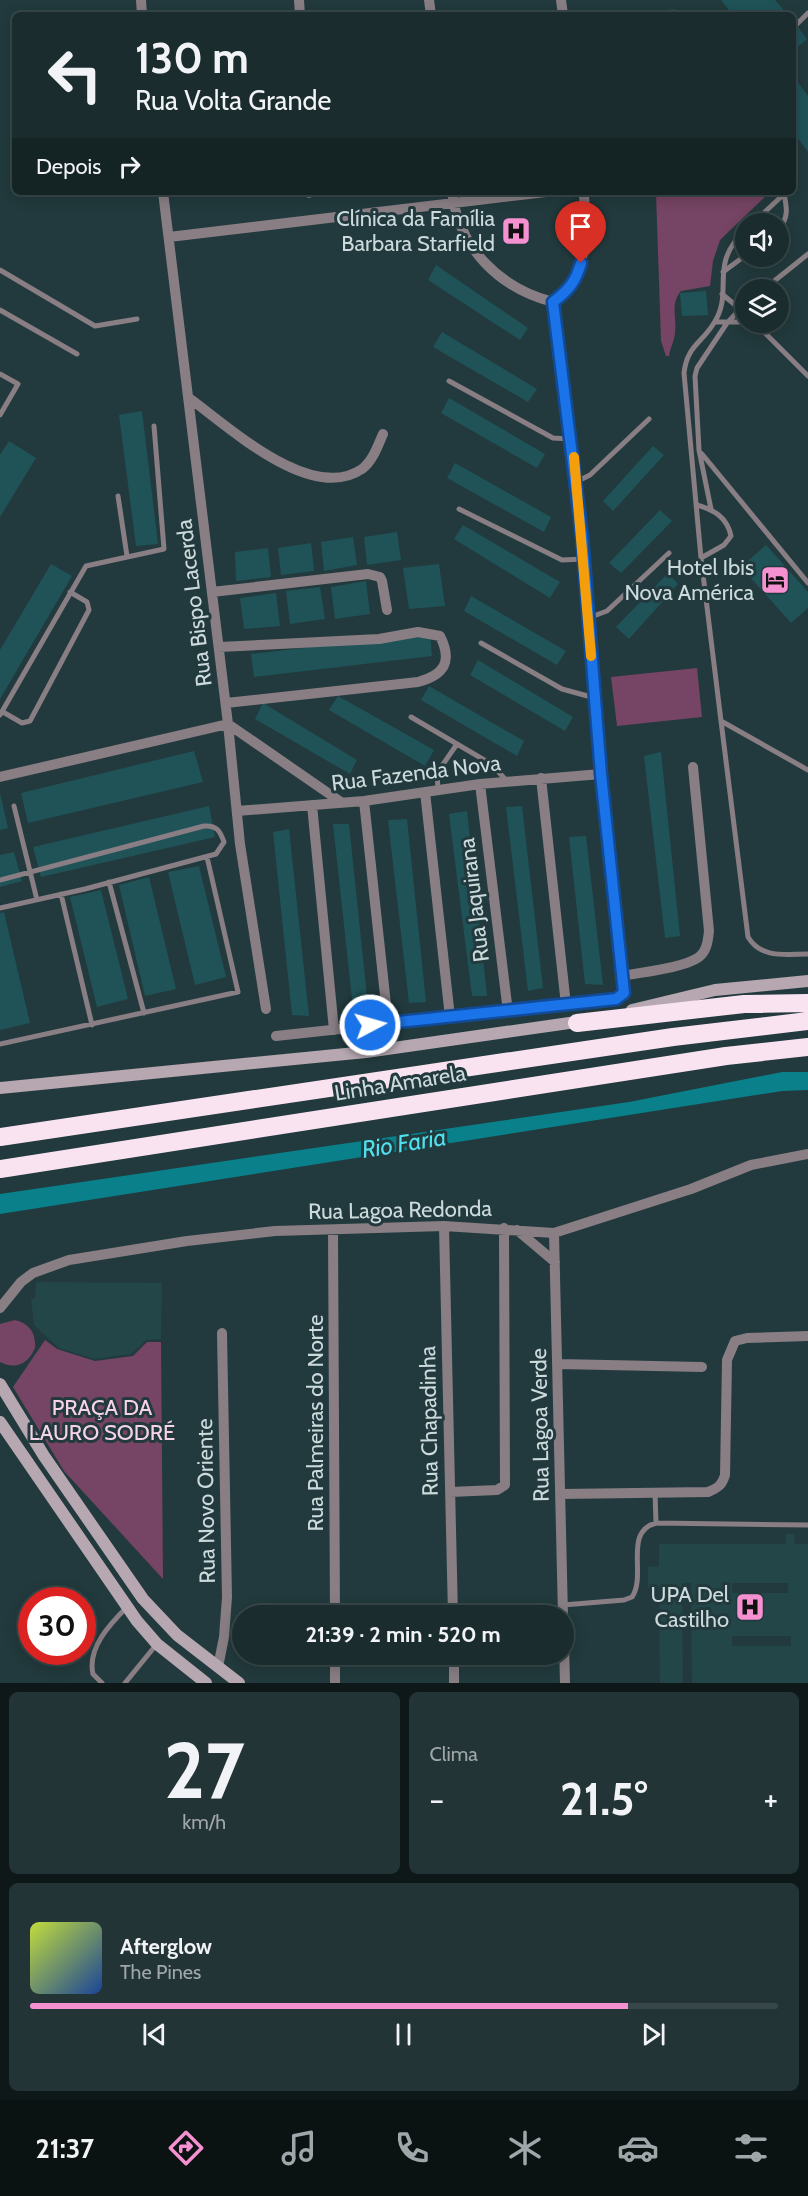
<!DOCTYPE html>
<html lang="pt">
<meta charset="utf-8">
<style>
:root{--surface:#1a2c2e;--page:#233436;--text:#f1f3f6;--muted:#9fa7aa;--line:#38484a;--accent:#f590d1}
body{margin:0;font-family:Cabin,sans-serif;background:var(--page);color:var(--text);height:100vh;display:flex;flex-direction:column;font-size:22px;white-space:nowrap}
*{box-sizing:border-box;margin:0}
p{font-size:20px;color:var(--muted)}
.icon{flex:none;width:33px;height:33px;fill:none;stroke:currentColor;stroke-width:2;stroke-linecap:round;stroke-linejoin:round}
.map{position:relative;height:1683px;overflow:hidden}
.panel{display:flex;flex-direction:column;gap:9px;padding:9px;background:#0e1819;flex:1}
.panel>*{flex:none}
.top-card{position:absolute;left:12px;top:12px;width:784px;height:183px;border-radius:9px;box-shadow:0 3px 15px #0003,0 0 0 2px var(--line);background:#1a2c2e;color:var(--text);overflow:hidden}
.buttons{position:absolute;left:735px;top:213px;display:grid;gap:12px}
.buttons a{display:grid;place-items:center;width:54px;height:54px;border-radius:50%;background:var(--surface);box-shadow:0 3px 15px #0003,0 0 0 2px var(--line);font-size:30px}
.speed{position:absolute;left:18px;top:1587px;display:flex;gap:12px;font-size:30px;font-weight:700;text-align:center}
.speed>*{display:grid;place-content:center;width:78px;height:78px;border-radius:50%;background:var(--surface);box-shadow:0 3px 15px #0003,0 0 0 2px var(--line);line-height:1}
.speed .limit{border:9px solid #d22;background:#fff;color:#111}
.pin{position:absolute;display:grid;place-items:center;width:51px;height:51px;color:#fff;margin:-62px -26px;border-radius:50% 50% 50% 0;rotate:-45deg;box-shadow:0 0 6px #0007}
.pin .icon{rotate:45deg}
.me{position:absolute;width:66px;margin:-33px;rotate:84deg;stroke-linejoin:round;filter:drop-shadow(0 0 4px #0008)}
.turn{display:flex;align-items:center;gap:21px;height:126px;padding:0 24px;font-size:27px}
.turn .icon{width:78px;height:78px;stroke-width:2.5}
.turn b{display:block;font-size:42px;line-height:51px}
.then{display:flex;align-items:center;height:57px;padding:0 24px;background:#0003;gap:12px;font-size:22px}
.big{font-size:45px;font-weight:700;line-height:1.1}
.panel .widget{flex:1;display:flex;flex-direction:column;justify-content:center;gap:9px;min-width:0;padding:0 21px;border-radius:9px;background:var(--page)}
.panel .dial{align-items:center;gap:0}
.dial b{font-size:78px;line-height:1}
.song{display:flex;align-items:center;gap:18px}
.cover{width:72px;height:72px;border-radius:9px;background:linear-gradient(135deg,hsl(70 70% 55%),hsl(220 70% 35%))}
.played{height:6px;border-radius:3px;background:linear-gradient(90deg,var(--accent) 80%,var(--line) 80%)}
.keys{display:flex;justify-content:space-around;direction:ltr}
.heat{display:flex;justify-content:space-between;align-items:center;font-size:33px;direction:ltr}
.panel .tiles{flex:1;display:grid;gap:9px;grid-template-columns:1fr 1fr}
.widget:last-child{grid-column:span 2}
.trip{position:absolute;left:232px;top:1605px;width:342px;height:60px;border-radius:30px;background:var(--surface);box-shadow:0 3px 15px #0003,0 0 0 2px var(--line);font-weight:700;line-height:60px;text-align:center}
.tabs{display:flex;height:96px;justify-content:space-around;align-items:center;background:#0a1212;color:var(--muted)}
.tabs .icon{width:42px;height:42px}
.tabs .current{color:var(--accent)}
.tabs b{font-size:27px;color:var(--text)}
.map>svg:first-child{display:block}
.built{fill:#234649;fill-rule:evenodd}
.green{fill:#764464}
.water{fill:#09808a}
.building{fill:#1f5358}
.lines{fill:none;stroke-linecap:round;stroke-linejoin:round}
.service{stroke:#887e84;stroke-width:5}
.minor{stroke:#887e84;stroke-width:10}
.secondary{stroke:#b6a7b0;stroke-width:12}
.motorway{stroke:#fae3f1;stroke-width:18}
.route-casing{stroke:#114b97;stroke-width:15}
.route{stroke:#1a73e8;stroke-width:10}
.slow{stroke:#f59e0b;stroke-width:10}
.labels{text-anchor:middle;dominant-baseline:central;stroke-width:6;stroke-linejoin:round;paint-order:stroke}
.poi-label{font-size:22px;fill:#ccdadc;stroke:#223a3d;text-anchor:end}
.street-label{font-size:22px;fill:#ccdadc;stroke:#223a3d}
.park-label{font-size:22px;fill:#f7d3e8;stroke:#223a3d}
.water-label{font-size:24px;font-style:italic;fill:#50e0ee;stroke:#223a3d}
</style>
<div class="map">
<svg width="808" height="1683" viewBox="0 0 808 1683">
<rect width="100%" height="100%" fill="#223a3d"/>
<path class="built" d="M36,1282L162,1283L161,1339L146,1340L131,1354L94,1359L59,1348L34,1325L31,1299H35Z
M786,1534H794L795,1544H808V1683H692L691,1583H682L683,1683H660L659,1587H648V1567L659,1566V1544H785ZM732,1583H788V1593H732ZM732,1636H791V1646H732Z"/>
<path class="green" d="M770,192L720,240L713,261L710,286L681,291C670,304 677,318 675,332C675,340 670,348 669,356H666L661,341L656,193Z
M697,668L702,717L617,726L611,677Z
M15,1320C30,1324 36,1333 35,1348C28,1364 16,1370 0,1362V1324Z
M45,1340L57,1349L95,1361L133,1356L147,1342H161L163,1579L64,1471L13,1387Z"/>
<path class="water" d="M782,1072H808V1090L782,1091L0,1214V1194L629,1102Z"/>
<path class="building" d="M721,0H775L788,15H752L748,11L743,15H733Z
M675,9L676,15H636V13Z
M794,22L807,39L794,50Z
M794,77L808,96V152L794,133Z
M436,265L528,328L520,340L428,280Z
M706,291L708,315L682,316L680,293Z
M442,332L537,389L528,402L433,347Z
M449,398L545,454L537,468L441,413Z
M142,411L158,544L136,546L119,415Z
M9,441L36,458L0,517V455Z
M653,446L664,455L613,511L603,501Z
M455,463L551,517L544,532L447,478Z
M660,510L672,521L621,573L609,563Z
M463,525L560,582L550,598L454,539Z
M397,532L401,560L367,565L364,537Z
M353,537L357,565L324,571L321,542Z
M311,543L314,571L281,575L278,548Z
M766,545L808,592V608L791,623L741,567Z
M268,548L271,577L236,581L235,552Z
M51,564L72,576L0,699V650Z
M439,564L445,606L409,609L403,568Z
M668,573L678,584L629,639L616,627Z
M366,581L370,614L335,619L331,587Z
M320,587L325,619L290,624L286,591Z
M276,593L280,626L244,629L240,598Z
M471,596L566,651L557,665L464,611Z
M430,633L432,656L254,677L251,654Z
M478,660L573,717L565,731L470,675Z
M429,686L524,741L517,756L421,700Z
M338,696L434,750L425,766L329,710Z
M263,703L357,760L350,774L255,719Z
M194,751L203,782L28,823L21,793Z
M661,752L680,936L665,938L644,756Z
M0,793L8,828L0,830Z
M209,806L215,837L41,877L33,847Z
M522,806L543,988L528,991L506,807Z
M467,811L487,996H472L449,814Z
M407,819L426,1002L409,1003L388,820Z
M333,824H349L368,1006L353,1008Z
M289,829L309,1016L292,1015L273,832Z
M586,836L603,985L585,984L569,837Z
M14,852L22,881L0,887V855Z
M199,866L226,977L195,985L168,872Z
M149,877L176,989L145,996L119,885Z
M101,890L128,999L97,1007L70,897Z
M4,912L30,1023L0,1030V913Z"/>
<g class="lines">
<path class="service" d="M796,25L808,13
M752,224L784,194L783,192
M746,229C707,266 735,290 714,323C701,344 687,346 684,373L701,558L721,721L808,770
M778,230C789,218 787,208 784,194
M0,270L95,326L137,319
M723,272L746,255
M763,290L808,254
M722,294L746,314
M0,310L77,354
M715,322H746
M754,322L808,376
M0,374L18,384L0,415
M449,381L553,438L570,439
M702,454L808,583
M576,482L590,475L649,419
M118,496L127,556
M697,505C714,510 727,517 731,536L724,545L701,558
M459,509L562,560L584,559
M711,509L699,450L695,376L697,368L727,323L746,303
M588,618L607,611L669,553
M481,643L562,689L595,698
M3,712L22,723L30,721L89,610L87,602L70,592
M0,715L86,566L164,549L154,426
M411,717L491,764L506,780
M721,721L748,937C761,959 786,954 808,954
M438,790L437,773L457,744
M14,806L37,900
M0,880L204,826C217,825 220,831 224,842L216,854L85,889L0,908
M109,882L144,1013
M61,894L92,1025
M0,1044L238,992L207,857
M655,1493L656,1523
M563,1605L624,1600L632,1597C647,1575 623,1532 656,1523L808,1525
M102,1683L93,1674C87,1648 110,1624 127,1607
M125,1683L156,1645"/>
<path class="minor" d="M141,0L142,15
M299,0L300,15
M429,0L431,15
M561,0L563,15
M163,192L228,724L240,844L266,1009
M308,192L309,193
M452,192C459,248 499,288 553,302
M169,237L546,192
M553,302C591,274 585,234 584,192
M189,398C228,426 311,504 362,469C373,461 378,445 383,434
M212,592L368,574L380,577L382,581L387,610
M219,647L379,639L418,632L440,636C453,662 444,675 418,682L226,703
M228,724L341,802
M0,777L228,724
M541,778L566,1005
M480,784L508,1012
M425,792L450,1017
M364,801L388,1023
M312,805L334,1030
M237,811L364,801L480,784L601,774
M623,976C642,972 684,968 699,957C707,951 708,940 709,931L693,767
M276,1036L616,999L624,993L601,774L582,536L553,302
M444,1226L453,1616
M333,1230L335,1616
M517,1230L555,1262
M554,1233L563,1616
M0,1308L21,1282L33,1273L69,1260L187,1241L275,1231L444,1226L554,1233L691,1189L751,1165L808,1154
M559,1364L702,1367
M450,1492L497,1490L505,1485L504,1228
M561,1494L708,1492C718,1488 722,1485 725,1475L727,1360L735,1341L747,1338L808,1336
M564,1643L565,1683
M335,1654V1683
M454,1654V1683
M218,1667L224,1637L227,1597L222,1333"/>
<path class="secondary" d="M632,1010L715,990L808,981
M0,1088L366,1052L583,1021
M0,1384L44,1456L143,1599L177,1635L239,1683
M0,1422L137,1621L157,1644L206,1683"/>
<path class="motorway" d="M577,1023L744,1004L808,1003
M0,1137L673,1037L808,1021
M0,1169L726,1056L808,1047"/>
</g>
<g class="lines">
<g class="route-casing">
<path id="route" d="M370,1025L616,999L624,993L601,774L582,536L553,302C569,290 576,281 581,263"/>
</g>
<use href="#route" class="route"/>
<path class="slow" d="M574,457L591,656"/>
</g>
<defs>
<g id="hospital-square" transform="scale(1.5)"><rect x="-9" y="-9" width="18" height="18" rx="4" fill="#f590d1" stroke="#223a3d"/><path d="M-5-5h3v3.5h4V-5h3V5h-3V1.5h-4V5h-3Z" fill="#111"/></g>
<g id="hotel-square" transform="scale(1.5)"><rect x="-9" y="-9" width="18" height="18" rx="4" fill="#f590d1" stroke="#223a3d"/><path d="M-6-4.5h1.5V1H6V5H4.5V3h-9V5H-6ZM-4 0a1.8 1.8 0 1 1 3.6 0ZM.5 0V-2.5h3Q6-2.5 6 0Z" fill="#111"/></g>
</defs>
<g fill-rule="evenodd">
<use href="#hospital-square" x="516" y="231"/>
<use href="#hotel-square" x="775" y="580"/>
<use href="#hospital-square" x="750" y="1607"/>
</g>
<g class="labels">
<g class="poi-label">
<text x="495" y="218">Clínica da Família<tspan x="495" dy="25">Barbara Starfield</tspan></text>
<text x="754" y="567">Hotel Ibis<tspan x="754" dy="25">Nova América</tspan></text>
<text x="729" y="1594">UPA Del<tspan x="729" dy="25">Castilho</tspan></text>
</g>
<g class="street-label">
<text transform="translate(194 603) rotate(-97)">Rua Bispo Lacerda</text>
<text transform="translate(416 773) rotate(-7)">Rua Fazenda Nova</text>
<text transform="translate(474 900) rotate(-97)">Rua Jaquirana</text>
<text transform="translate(400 1083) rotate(-9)">Linha Amarela</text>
<text transform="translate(400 1210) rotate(-1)">Rua Lagoa Redonda</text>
<text transform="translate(429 1421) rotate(-91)">Rua Chapadinha</text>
<text transform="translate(315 1423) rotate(-90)">Rua Palmeiras do Norte</text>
<text transform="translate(540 1425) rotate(-91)">Rua Lagoa Verde</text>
<text transform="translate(206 1501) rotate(-91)">Rua Novo Oriente</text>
</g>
<g class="park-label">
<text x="102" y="1407">PRAÇA DA<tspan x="102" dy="25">LAURO SODRÉ</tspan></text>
</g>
<g class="water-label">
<text transform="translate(404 1143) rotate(-9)">Rio Faria</text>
</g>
</g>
</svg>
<div class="buttons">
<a><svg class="icon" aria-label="sound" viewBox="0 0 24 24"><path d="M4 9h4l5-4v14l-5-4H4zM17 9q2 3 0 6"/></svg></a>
<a><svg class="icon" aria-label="layers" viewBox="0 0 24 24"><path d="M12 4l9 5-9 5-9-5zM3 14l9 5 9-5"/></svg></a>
</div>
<div class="speed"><div class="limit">30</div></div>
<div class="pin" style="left:581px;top:263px;background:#d93025"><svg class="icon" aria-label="arrive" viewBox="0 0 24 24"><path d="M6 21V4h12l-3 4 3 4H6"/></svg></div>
<svg class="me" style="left:370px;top:1025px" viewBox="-20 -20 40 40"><circle r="17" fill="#1a73e8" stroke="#fff" stroke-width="3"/><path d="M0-11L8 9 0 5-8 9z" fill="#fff"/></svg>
<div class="trip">21:39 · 2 min · 520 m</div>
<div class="top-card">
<div class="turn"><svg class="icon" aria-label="left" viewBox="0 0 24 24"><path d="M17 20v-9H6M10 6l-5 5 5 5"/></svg><div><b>130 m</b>Rua Volta Grande</div></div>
<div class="then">Depois<svg class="icon" aria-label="right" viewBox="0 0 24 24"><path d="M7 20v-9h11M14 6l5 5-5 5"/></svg></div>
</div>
</div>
<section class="panel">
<div class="tiles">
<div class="widget dial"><b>27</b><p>km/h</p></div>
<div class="widget"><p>Clima</p>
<div class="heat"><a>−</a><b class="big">21.5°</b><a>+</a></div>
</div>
<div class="widget">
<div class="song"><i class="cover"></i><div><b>Afterglow</b><p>The Pines</p></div></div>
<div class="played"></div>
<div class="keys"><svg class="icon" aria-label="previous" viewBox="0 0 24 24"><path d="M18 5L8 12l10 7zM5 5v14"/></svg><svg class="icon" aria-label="pause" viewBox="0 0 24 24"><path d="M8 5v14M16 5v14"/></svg><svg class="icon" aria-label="next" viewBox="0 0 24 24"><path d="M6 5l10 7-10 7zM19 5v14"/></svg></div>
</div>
</div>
</section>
<nav class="tabs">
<b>21:37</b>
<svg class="icon current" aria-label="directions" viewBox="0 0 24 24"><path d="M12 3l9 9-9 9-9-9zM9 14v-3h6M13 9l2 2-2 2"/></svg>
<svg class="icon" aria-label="music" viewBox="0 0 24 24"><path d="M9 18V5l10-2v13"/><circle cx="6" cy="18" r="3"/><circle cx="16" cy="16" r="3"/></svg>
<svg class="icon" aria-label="phone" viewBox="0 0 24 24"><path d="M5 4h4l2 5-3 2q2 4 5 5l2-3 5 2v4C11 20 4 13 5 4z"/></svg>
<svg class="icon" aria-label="climate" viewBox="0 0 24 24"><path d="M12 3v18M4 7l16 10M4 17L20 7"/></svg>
<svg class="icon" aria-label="car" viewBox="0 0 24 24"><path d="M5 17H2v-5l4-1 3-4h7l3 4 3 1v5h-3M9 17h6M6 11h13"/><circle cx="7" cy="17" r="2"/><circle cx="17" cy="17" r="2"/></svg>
<svg class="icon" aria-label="filters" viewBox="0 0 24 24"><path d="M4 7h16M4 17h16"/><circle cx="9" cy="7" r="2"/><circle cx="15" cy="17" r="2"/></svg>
</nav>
